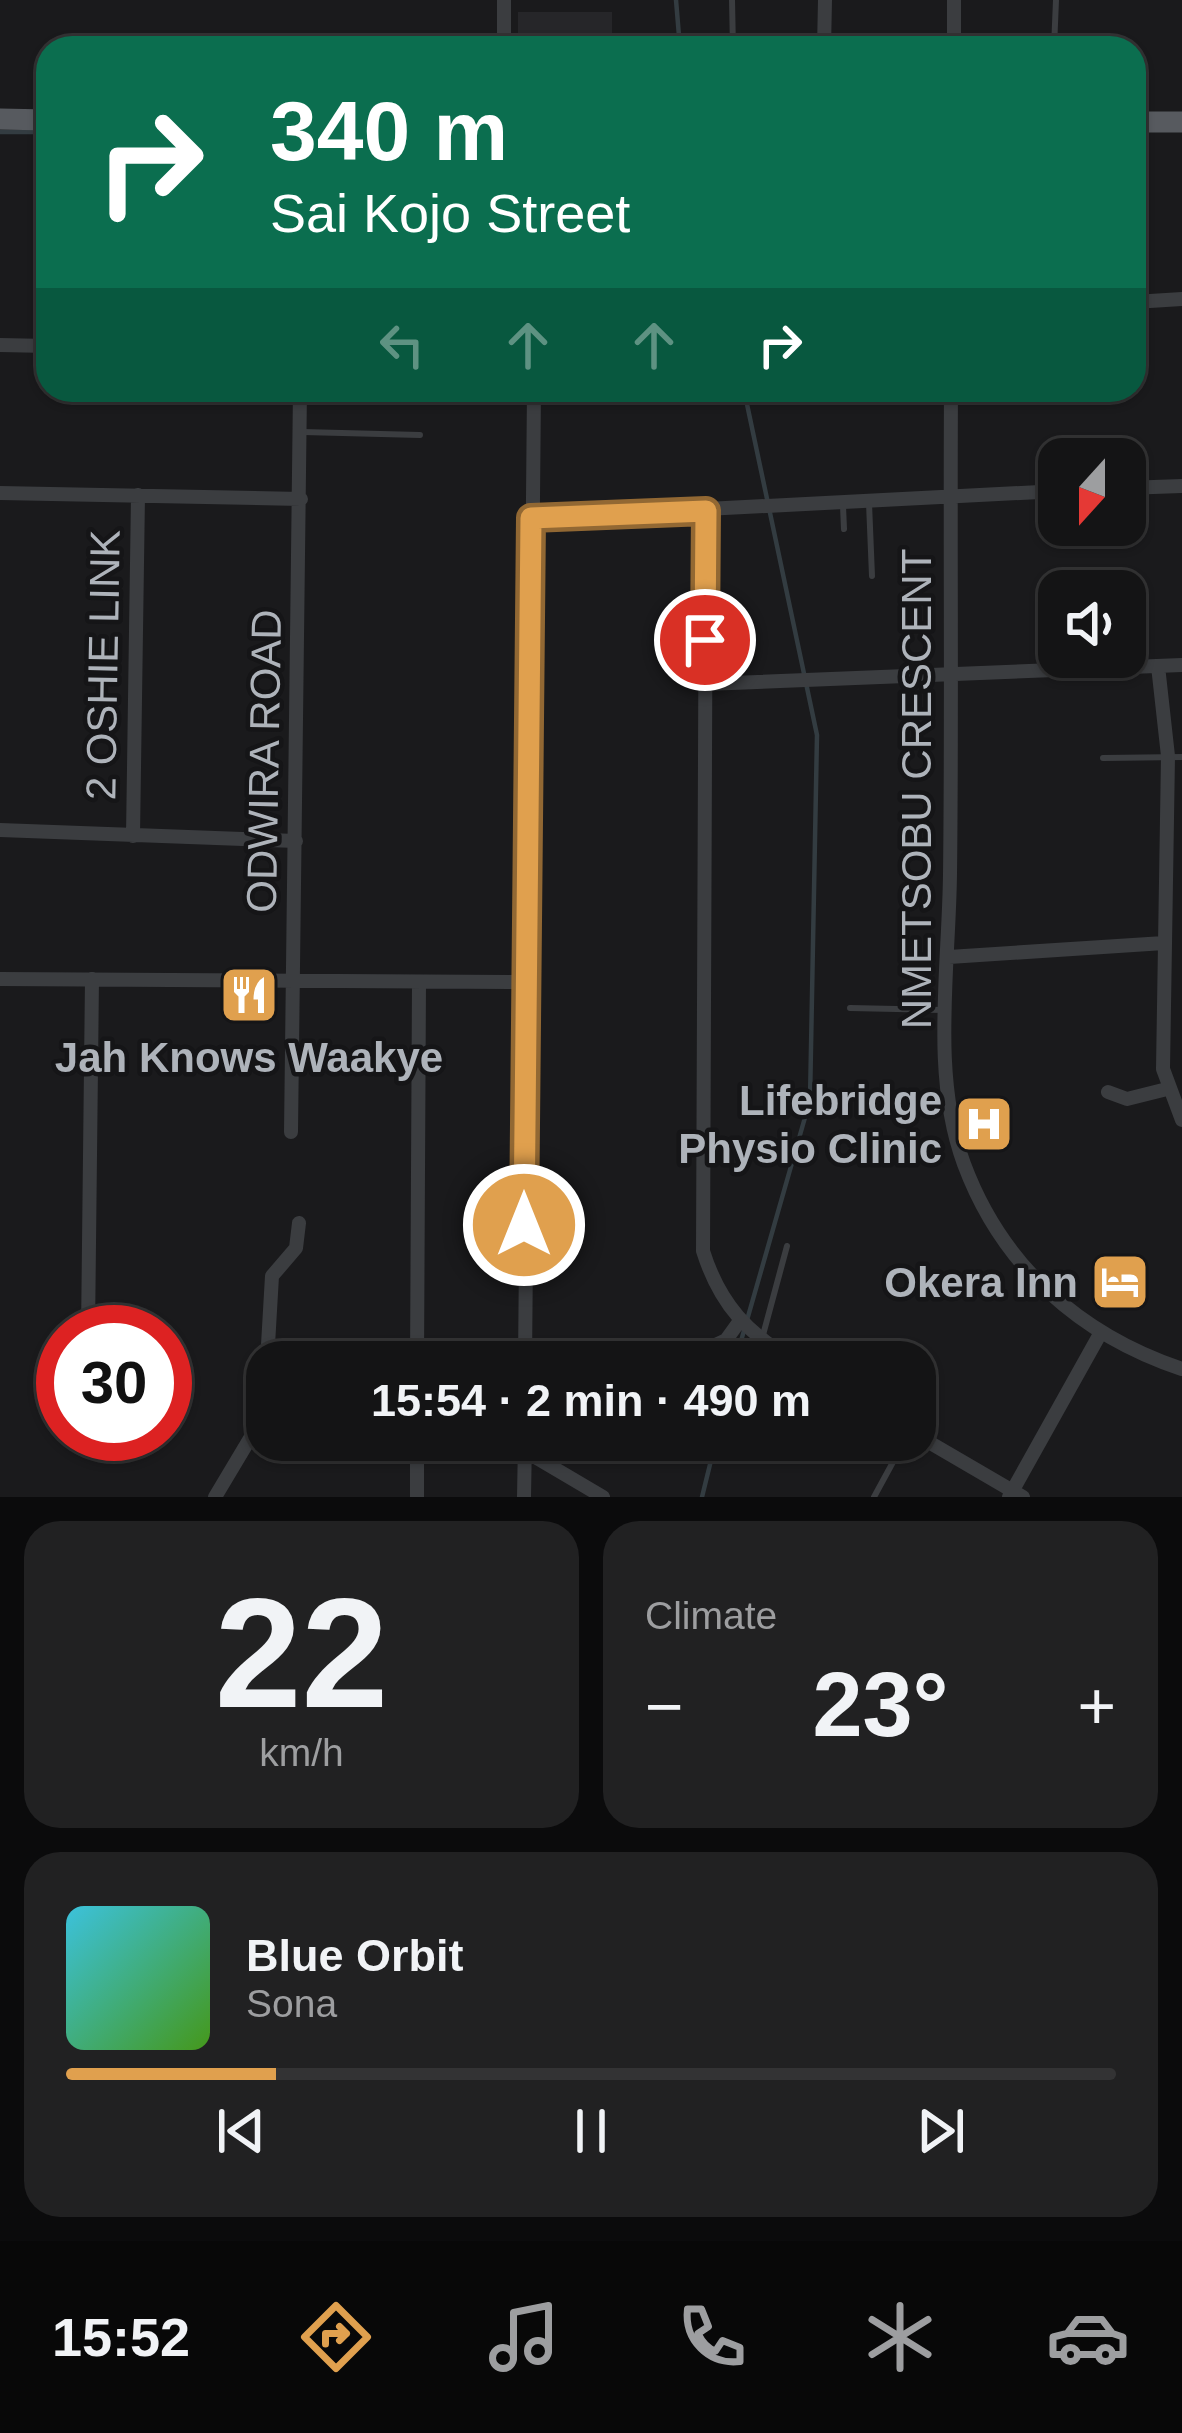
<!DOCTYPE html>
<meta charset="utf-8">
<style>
:root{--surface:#141415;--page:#212122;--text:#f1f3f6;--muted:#9d9ea0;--line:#333334;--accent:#e0a04e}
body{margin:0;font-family:Helvetica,sans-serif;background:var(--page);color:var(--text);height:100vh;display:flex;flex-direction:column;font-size:45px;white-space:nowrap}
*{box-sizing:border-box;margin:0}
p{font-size:39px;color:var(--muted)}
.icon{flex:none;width:66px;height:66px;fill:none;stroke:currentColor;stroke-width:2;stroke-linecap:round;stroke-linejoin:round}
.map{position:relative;height:1497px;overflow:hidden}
.panel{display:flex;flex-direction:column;gap:24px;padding:24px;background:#0b0b0c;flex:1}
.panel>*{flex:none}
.banner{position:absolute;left:36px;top:36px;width:1110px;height:366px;border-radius:36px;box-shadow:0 3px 9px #0004,0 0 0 3px var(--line);background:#0b6e4f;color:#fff;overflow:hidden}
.needle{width:78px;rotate:201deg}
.buttons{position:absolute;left:1038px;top:438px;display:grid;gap:24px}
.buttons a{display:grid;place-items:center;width:108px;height:108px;border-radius:24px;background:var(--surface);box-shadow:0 3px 9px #0004,0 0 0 3px var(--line);font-size:60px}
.speed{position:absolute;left:36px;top:1305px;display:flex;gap:24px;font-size:60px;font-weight:700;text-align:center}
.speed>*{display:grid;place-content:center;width:156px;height:156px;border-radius:50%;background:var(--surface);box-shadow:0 3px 9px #0004,0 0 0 3px var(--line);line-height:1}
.speed .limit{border:18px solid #d22;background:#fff;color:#111}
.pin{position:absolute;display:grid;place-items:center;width:102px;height:102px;color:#fff;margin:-51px;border:6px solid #fff;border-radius:50%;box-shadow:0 3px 12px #0007}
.me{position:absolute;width:132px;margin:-66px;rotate:0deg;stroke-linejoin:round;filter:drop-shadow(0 0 9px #0008)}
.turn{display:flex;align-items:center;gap:42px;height:252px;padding:0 36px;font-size:54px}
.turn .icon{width:156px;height:156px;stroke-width:2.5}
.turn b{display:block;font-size:84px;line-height:102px}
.lanes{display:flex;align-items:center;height:114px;padding:0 36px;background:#0003;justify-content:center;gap:60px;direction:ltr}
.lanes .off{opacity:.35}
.big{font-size:90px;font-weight:800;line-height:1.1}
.panel .card{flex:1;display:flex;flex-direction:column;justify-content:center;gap:18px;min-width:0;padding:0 42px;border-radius:36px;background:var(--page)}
.panel .dial{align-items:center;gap:0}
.dial b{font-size:156px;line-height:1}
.song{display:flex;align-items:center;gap:36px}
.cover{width:144px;height:144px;border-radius:18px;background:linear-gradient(135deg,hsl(190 70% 55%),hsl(100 70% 35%))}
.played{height:12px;border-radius:6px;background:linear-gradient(90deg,var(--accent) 20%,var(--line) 20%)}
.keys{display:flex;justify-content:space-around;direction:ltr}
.heat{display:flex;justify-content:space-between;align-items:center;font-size:66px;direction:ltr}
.panel .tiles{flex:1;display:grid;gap:24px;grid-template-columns:1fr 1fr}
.card:last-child{grid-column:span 2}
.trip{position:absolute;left:246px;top:1341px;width:690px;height:120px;border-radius:36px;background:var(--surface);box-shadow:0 3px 9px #0004,0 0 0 3px var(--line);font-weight:800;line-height:120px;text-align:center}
.menu{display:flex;height:192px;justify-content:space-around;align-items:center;background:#080808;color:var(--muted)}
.menu .icon{width:84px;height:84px}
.menu .active{color:var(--accent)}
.menu b{font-size:54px;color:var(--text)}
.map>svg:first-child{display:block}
.built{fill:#262629}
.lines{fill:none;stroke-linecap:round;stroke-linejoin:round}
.stream{stroke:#333c41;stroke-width:4.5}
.service{stroke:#3b3d40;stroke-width:6}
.minor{stroke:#3b3d40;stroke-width:14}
.primary{stroke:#575a5f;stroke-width:21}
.route-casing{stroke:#926833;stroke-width:30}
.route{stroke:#e0a04e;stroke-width:21}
.labels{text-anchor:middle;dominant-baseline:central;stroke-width:9;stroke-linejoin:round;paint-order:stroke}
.street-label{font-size:42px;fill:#aeb3ba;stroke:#151517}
.poi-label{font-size:42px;font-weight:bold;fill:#aeb3ba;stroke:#151517;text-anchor:end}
</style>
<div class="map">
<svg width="1182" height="1497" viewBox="0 0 1182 1497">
<rect width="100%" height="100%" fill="#1a1a1c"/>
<path class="built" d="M518,12H612V48H518Z"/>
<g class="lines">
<path class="stream" d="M676,0L680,48
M0,132H48
M735,1362L810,1100L817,735L744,390
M702,1497L716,1440"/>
<path class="service" d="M732,0L733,48
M1054,48L1056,0
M535,402L604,401
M303,432L420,435
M869,503L872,576
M843,506L844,529
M1103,758L1182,757
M850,1008L943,1010
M763,1335L787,1246
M874,1497L905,1440"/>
<path class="minor" d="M504,48V0
M824,48L825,0
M954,48V0
M1134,302L1182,299
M0,345L48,346
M951,390C950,551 952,713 950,874C949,968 931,1075 964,1164C1002,1266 1080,1335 1182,1369
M1125,488L1182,486
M0,493L301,499
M706,511L703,1251C720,1305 748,1334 796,1362
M531,518L1059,491
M1158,666L1168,756L1163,1069L1182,1120
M705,684L1182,665
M0,830L296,841
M133,836L138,495
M949,957L1164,943
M0,979L526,982
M1108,1092L1127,1099L1167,1089
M291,1132L300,390
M88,1332L92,979
M267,1362L272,1276L296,1248L299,1223
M417,1362L419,982
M525,1362L534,390
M679,1362L726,1340L739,1322
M915,1434L1023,1497
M657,1442V1440
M525,1451L603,1497
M215,1497L261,1420L267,1364
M417,1497V1440
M524,1497L525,1440
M1009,1497L1100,1334"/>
<path class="primary" d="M0,119L48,120
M1134,122H1182"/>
</g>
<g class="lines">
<g class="route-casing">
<path id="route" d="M524,1225L531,518L706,511L705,640"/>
</g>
<use href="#route" class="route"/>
</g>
<defs>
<g id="restaurant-square" transform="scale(3)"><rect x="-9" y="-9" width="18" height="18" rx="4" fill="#e0a04e" stroke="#151517"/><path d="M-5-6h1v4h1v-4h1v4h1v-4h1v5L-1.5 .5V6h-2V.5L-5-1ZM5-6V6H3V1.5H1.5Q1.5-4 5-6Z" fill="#fff"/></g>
<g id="hospital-square" transform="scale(3)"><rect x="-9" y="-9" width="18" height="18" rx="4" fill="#e0a04e" stroke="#151517"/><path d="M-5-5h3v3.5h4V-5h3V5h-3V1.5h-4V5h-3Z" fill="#fff"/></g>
<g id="hotel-square" transform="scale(3)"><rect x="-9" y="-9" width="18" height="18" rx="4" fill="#e0a04e" stroke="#151517"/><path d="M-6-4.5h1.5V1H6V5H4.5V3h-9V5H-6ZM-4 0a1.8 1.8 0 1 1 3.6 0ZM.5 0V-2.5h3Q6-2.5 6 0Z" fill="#fff"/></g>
</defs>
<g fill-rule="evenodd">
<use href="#restaurant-square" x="249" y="995"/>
<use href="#hospital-square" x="984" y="1124"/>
<use href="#hotel-square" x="1120" y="1282"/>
</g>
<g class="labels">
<g class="street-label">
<text transform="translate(103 665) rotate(-89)">2 OSHIE LINK</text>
<text transform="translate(264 761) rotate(-89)">ODWIRA ROAD</text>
<text transform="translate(916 789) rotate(-90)">NMETSOBU CRESCENT</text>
</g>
<g class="poi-label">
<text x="249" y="1057" text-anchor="middle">Jah Knows Waakye</text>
<text x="942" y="1100">Lifebridge<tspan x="942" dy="48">Physio Clinic</tspan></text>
<text x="1078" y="1282">Okera Inn</text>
</g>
</g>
</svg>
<div class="buttons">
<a><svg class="needle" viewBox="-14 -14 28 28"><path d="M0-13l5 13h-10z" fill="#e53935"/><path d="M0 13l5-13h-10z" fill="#9d9ea0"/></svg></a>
<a><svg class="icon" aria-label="sound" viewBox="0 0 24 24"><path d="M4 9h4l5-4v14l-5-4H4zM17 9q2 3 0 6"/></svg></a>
</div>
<div class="speed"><div class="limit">30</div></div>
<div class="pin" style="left:705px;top:640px;background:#d93025"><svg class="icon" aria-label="arrive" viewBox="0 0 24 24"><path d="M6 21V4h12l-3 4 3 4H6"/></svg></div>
<svg class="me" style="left:524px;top:1225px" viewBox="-20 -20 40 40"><circle r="17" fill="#e0a04e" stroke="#fff" stroke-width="3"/><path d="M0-11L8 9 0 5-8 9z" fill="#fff"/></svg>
<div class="trip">15:54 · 2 min · 490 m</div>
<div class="banner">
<div class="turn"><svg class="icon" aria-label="right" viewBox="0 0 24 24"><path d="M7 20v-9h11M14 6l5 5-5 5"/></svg><div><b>340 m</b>Sai Kojo Street</div></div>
<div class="lanes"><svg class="icon off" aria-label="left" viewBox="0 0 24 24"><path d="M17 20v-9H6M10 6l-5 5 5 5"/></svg><svg class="icon off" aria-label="ahead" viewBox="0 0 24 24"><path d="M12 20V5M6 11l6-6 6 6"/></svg><svg class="icon off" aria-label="ahead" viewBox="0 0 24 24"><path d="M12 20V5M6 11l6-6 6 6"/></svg><svg class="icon" aria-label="right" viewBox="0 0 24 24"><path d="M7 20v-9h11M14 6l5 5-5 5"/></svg></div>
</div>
</div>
<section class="panel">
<div class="tiles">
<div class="card dial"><b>22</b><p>km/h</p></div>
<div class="card"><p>Climate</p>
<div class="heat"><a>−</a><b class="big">23°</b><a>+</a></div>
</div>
<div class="card">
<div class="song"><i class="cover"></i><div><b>Blue Orbit</b><p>Sona</p></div></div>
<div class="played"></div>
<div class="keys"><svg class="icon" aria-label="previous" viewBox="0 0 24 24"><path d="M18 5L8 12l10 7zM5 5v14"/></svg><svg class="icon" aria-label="pause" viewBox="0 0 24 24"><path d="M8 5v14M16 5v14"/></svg><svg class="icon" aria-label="next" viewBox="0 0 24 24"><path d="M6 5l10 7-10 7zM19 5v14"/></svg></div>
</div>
</div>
</section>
<nav class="menu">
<b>15:52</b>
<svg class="icon active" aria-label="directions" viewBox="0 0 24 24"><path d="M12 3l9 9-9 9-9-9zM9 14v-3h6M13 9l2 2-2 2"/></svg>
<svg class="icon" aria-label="music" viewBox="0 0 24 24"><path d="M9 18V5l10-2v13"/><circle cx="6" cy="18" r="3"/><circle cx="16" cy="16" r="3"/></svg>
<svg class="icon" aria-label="phone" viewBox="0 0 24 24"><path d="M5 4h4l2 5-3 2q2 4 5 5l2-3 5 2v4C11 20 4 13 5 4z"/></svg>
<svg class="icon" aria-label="climate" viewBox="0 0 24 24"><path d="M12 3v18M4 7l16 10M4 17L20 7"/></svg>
<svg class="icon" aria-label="car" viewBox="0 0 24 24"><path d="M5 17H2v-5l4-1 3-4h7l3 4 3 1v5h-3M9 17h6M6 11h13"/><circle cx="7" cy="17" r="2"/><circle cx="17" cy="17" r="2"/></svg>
</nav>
